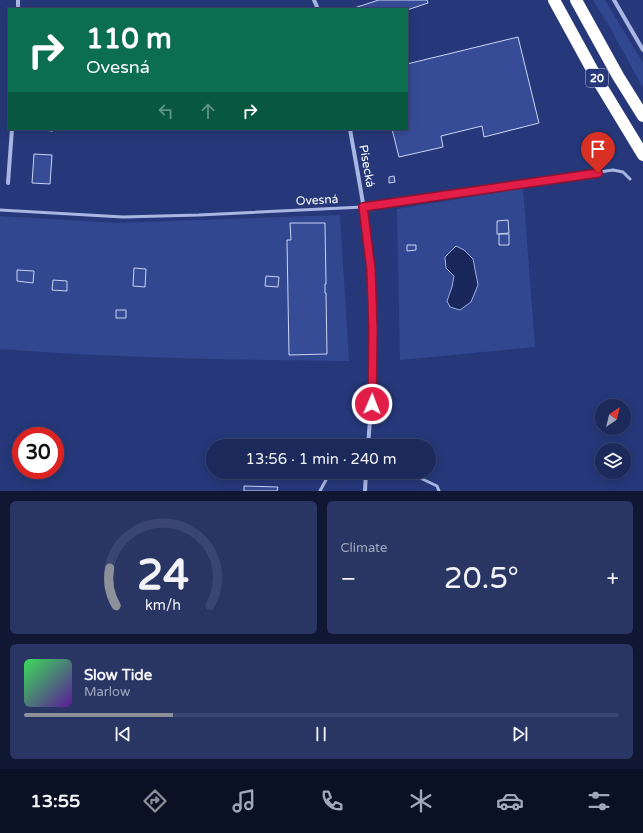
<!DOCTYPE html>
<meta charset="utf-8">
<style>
:root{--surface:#1c2a5b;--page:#293664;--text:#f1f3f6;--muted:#a0a7bb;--line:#3a4671;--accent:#8c9099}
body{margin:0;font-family:"Varela Round",sans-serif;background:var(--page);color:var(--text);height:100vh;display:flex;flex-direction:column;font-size:15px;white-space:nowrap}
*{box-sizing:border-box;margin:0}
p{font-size:13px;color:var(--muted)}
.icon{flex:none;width:22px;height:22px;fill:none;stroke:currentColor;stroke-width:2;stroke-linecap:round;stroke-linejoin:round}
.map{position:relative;height:491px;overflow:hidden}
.drawer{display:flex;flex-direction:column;gap:10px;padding:10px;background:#0f1732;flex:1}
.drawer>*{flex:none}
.hud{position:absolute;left:8px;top:8px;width:400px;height:122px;border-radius:0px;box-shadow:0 2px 10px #0003,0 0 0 1px var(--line);background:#0b6e4f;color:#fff;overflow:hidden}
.needle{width:26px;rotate:35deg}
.buttons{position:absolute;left:595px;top:399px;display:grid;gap:8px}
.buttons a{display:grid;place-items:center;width:36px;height:36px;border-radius:50%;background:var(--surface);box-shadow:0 2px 10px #0003,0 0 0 1px var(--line);font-size:20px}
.speed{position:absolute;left:12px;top:427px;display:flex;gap:8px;font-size:20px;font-weight:700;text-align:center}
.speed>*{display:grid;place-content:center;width:52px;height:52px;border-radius:50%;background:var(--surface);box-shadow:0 2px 10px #0003,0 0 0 1px var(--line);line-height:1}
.speed .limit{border:6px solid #d22;background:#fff;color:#111}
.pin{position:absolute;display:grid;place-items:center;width:34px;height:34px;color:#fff;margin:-41px -17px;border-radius:50% 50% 50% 0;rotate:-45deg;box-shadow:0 0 4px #0007}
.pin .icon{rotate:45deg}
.me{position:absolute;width:44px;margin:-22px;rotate:1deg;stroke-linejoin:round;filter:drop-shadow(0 0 3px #0008)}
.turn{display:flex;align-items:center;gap:14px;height:84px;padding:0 12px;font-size:18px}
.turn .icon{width:52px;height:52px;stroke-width:2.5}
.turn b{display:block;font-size:28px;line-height:34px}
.lanes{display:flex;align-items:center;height:38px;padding:0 12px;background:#0003;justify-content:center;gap:20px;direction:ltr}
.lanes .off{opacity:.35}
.big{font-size:30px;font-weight:600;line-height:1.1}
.drawer .widget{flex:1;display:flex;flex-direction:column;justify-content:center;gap:6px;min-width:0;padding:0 14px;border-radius:6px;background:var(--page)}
.drawer .dial{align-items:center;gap:0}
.dial svg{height:104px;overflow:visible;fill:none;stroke:var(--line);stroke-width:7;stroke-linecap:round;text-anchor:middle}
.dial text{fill:var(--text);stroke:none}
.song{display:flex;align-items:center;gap:12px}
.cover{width:48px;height:48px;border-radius:6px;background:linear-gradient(135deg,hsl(130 70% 55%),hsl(270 70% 35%))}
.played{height:4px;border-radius:2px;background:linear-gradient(90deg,var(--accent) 25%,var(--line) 25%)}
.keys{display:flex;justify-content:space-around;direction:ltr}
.heat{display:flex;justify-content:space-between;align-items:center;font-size:22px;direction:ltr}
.drawer .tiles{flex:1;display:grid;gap:10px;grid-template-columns:1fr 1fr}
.widget:last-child{grid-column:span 2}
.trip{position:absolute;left:206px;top:439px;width:230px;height:40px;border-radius:20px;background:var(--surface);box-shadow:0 2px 10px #0003,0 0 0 1px var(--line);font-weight:600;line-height:40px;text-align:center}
.menu{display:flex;height:64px;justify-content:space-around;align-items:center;background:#0b1124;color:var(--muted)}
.menu .icon{width:28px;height:28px}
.menu .active{color:var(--accent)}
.menu b{font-size:18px;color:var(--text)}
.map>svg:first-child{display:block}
.green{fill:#314790}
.water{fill:#1a275a;stroke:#9daee4}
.building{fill:#364c96;stroke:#cbd4f3}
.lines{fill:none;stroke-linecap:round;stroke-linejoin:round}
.lane{stroke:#a9b6e3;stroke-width:3}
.street{stroke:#a9b6e3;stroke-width:4}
.highway{stroke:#fff;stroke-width:12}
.route-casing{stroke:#92132f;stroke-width:10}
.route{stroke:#e11d48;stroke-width:7}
.labels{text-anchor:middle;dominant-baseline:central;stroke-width:4;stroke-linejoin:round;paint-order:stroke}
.shield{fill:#263879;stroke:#bec3d7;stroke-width:1}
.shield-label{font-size:11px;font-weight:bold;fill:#fff}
.street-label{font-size:12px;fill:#fff;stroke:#263879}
</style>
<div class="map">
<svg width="643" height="491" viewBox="0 0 643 491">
<rect width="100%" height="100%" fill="#263879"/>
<path class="green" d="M593,0H605L643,63V88L608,24Z
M523,188L535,347L400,360L397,209Z
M340,215L349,361C233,360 116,358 0,349V216L118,223Z"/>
<path class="water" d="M456,246L464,250L473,259L478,285L471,302L460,310L450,307L447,301L452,287L454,276L446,268L445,257Z"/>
<path class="building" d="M379,0H427L428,3L407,10L351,9Z
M518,37L539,123L484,137L482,126L441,136L443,147L399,157L392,129H407V64Z
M31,129H53V131Z
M34,154L52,155L50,184L32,183Z
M394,176L395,182L389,183V177Z
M508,220L509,233L497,234V221Z
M290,223H325L326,284H325V293H326L327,354L289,355L287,240H291Z
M499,234H509V245H499Z
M407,245H416V250L407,251Z
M134,268L146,269L145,287L133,286Z
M17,270L34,271L33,283L17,281Z
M266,276L279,277L278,287L265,286Z
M53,280L67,281V291L52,290Z
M116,310H126V318H116Z
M244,486L278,487L277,491H244Z"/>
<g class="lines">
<path class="lane" d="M0,210L123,217L199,215L363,207L613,170L623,172L630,179
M320,491L327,478L338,473L416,476L437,486L439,491"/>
<path class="street" d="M314,0L318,9
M614,0L643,50
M18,9V0
M350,129C358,176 368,223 371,270C375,329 373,388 368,446
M8,183L12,129
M365,491L366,472"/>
<path class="highway" d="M554,0L600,84L643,155
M576,0L618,76L643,116"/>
</g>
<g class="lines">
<g class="route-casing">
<path id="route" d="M372,404L373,330L371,270L363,207L598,173"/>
</g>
<use href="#route" class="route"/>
</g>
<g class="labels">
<rect class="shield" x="586" y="69" width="22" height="18" rx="3"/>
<g class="shield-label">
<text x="597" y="78">20</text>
</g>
<g class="street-label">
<text transform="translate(367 166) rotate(80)">Písecká</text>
<text transform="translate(317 200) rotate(-3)">Ovesná</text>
</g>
</g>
</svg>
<div class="buttons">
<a><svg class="needle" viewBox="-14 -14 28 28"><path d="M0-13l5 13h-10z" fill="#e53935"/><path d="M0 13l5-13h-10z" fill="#a0a7bb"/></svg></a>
<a><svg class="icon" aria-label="layers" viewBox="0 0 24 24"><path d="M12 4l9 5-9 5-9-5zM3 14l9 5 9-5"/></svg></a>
</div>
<div class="speed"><div class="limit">30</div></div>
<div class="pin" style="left:598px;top:173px;background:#d93025"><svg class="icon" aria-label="arrive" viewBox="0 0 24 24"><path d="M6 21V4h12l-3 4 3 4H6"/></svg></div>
<svg class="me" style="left:372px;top:404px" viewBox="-20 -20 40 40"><circle r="17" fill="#e11d48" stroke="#fff" stroke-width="3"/><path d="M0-11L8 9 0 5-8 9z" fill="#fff"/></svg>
<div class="trip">13:56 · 1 min · 240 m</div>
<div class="hud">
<div class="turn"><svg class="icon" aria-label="right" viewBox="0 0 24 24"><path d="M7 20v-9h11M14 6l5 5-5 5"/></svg><div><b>110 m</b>Ovesná</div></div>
<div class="lanes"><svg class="icon off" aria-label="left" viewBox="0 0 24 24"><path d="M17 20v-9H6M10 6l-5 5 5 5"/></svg><svg class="icon off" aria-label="ahead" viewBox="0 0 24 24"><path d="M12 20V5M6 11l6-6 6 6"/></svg><svg class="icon" aria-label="right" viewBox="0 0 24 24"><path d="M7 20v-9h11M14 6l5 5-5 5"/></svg></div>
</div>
</div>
<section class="drawer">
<div class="tiles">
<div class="widget dial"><svg viewBox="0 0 100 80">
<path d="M14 69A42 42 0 1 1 86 69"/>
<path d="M14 69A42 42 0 0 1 9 40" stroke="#8c9099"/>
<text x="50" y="56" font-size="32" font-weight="700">24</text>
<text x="50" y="72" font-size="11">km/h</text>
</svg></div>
<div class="widget"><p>Climate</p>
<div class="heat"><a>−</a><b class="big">20.5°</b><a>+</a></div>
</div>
<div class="widget">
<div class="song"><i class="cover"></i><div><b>Slow Tide</b><p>Marlow</p></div></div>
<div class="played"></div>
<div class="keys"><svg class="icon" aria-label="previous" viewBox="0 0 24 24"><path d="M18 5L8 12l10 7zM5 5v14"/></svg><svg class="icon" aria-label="pause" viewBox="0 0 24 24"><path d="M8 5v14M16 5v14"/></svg><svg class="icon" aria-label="next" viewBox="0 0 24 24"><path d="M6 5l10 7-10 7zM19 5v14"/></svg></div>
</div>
</div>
</section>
<nav class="menu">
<b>13:55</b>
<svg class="icon active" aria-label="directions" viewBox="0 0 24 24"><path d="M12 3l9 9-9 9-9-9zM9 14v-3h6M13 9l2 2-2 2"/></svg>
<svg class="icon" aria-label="music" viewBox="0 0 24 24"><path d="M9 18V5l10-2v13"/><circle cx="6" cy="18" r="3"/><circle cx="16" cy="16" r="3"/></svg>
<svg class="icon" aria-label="phone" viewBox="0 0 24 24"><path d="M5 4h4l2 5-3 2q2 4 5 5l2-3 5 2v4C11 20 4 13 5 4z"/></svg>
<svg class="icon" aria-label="climate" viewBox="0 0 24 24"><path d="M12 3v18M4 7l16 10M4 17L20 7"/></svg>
<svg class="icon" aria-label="car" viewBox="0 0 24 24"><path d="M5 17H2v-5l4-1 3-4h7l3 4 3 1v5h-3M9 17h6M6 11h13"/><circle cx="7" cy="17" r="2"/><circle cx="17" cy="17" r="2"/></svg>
<svg class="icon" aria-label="filters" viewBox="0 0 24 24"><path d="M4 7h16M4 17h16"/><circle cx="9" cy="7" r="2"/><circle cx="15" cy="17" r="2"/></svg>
</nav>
